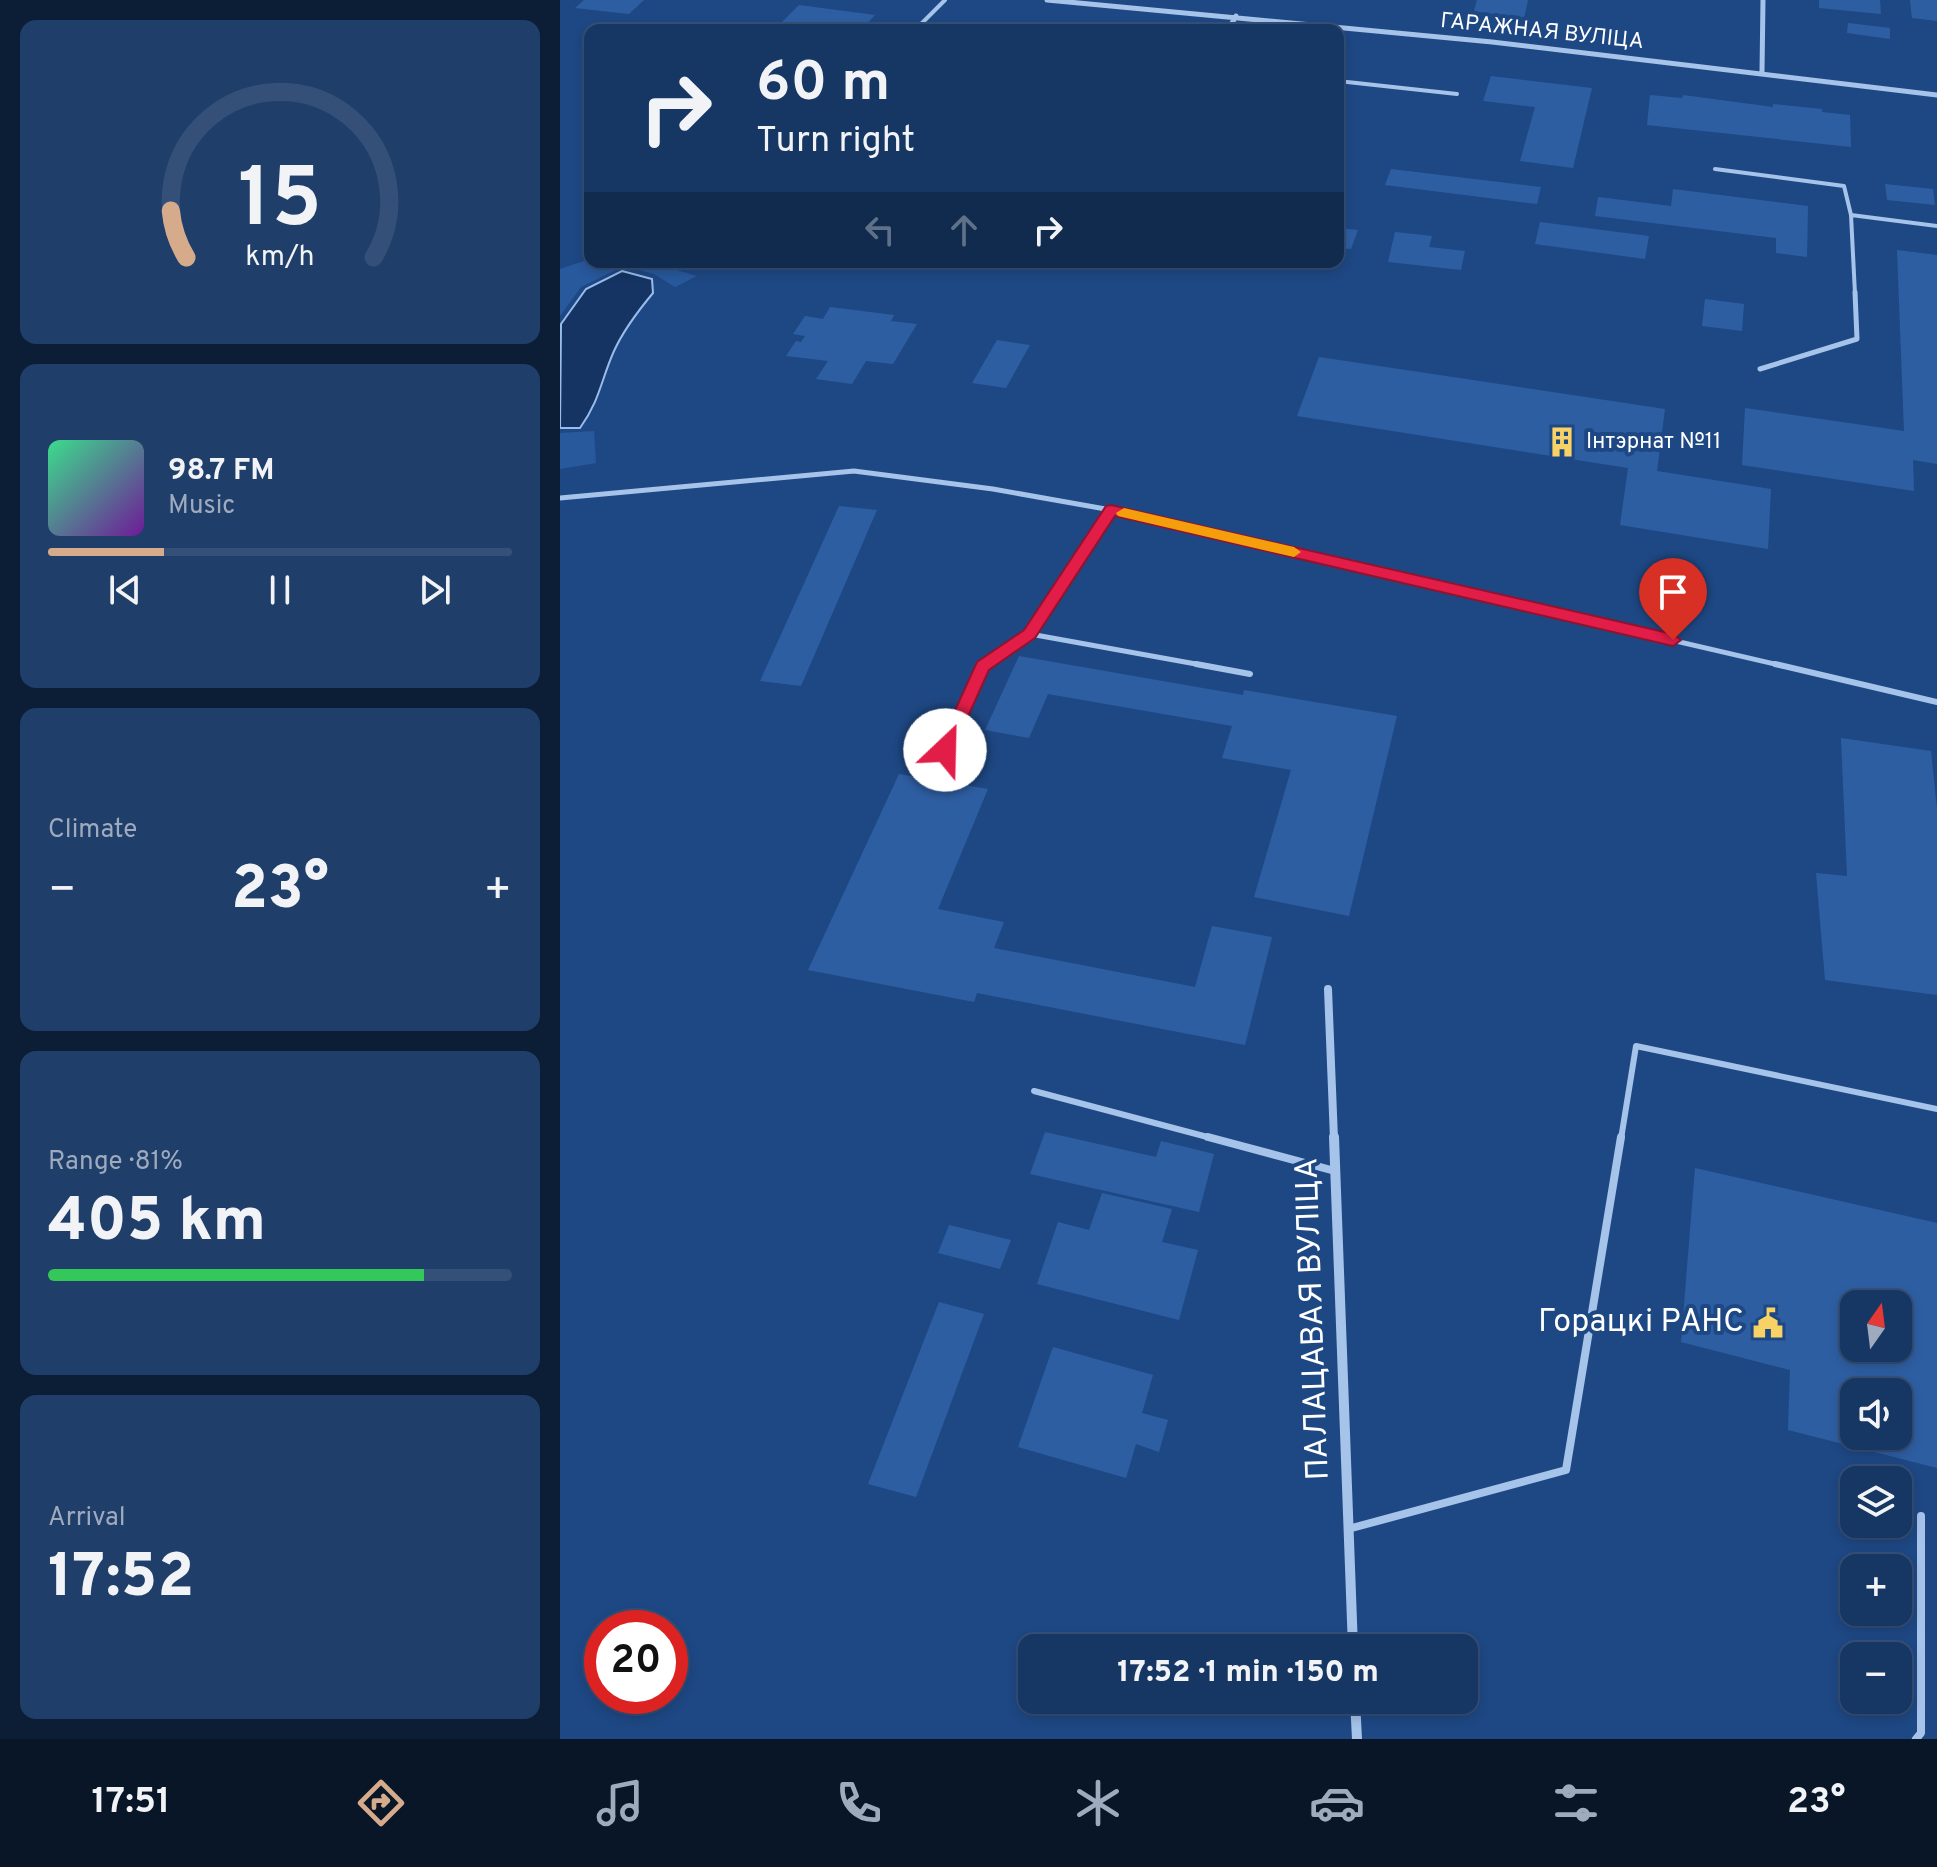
<!DOCTYPE html>
<meta charset="utf-8">
<style>
:root{--surface:#163663;--page:#1f3e69;--text:#f1f3f6;--muted:#9eabbe;--line:#355078;--accent:#d6ab8b}
body{margin:0;font-family:Overpass,sans-serif;background:var(--page);color:var(--text);height:100vh;display:flex;flex-direction:column;font-size:30px;white-space:nowrap}
*{box-sizing:border-box;margin:0}
p{font-size:26px;color:var(--muted)}
.icon{flex:none;width:44px;height:44px;fill:none;stroke:currentColor;stroke-width:2;stroke-linecap:round;stroke-linejoin:round}
.map{position:relative;flex:1;overflow:hidden}
.drawer{display:flex;flex-direction:column;gap:20px;padding:20px;background:#0c1e36;width:560px}
.drawer>*{flex:none}
.hud{position:absolute;left:24px;top:24px;width:760px;height:244px;border-radius:16px;box-shadow:0 4px 12px #0003,0 0 0 2px var(--line);background:#163663;color:var(--text);overflow:hidden}
.needle{width:52px;rotate:14deg}
.controls{position:absolute;left:1280px;top:1290px;display:grid;gap:16px}
.controls a{display:grid;place-items:center;width:72px;height:72px;border-radius:16px;background:var(--surface);box-shadow:0 4px 12px #0003,0 0 0 2px var(--line);font-size:40px}
.speed{position:absolute;left:24px;top:1610px;display:flex;gap:16px;font-size:40px;font-weight:700;text-align:center}
.speed>*{display:grid;place-content:center;width:104px;height:104px;border-radius:50%;background:var(--surface);box-shadow:0 4px 12px #0003,0 0 0 2px var(--line);line-height:1}
.speed .limit{border:12px solid #d22;background:#fff;color:#111}
.pin{position:absolute;display:grid;place-items:center;width:68px;height:68px;color:#fff;margin:-82px -34px;border-radius:50% 50% 50% 0;rotate:-45deg;box-shadow:0 0 8px #0007}
.pin .icon{rotate:45deg}
.me{position:absolute;width:88px;margin:-44px;rotate:24deg;stroke-linejoin:round;filter:drop-shadow(0 0 6px #0008)}
.turn{display:flex;align-items:center;gap:28px;height:168px;padding:0 40px;font-size:36px}
.turn .icon{width:104px;height:104px;stroke-width:2.5}
.turn b{display:block;font-size:56px;line-height:68px}
.lanes{display:flex;align-items:center;height:76px;padding:0 40px;background:#0003;justify-content:center;gap:40px;direction:ltr}
.lanes .off{opacity:.35}
.big{font-size:60px;font-weight:800;line-height:1.1}
.drawer .card{flex:1;display:flex;flex-direction:column;justify-content:center;gap:12px;min-width:0;padding:0 28px;border-radius:16px;background:var(--page)}
.drawer .dial{align-items:center;gap:0}
.dial svg{height:208px;overflow:visible;fill:none;stroke:var(--line);stroke-width:7;stroke-linecap:round;text-anchor:middle}
.dial text{fill:var(--text);stroke:none}
.song{display:flex;align-items:center;gap:24px}
.cover{width:96px;height:96px;border-radius:12px;background:linear-gradient(135deg,hsl(150 70% 55%),hsl(280 70% 35%))}
.played{height:8px;border-radius:4px;background:linear-gradient(90deg,var(--accent) 25%,var(--line) 25%)}
.keys{display:flex;justify-content:space-around;direction:ltr}
.heat{display:flex;justify-content:space-between;align-items:center;font-size:44px;direction:ltr}
.charge{height:12px;border-radius:6px;background:linear-gradient(90deg,#34c759 81%,var(--line) 0)}
.trip{position:absolute;left:458px;top:1634px;width:460px;height:80px;border-radius:16px;background:var(--surface);box-shadow:0 4px 12px #0003,0 0 0 2px var(--line);font-weight:800;line-height:80px;text-align:center}
.tabs{display:flex;height:128px;justify-content:space-around;align-items:center;background:#091628;color:var(--muted)}
.tabs .icon{width:56px;height:56px}
.tabs .current{color:var(--accent)}
.tabs b{font-size:36px;color:var(--text)}
main{display:flex;flex:1;min-height:0}
.map>svg:first-child{display:block}
.green{fill:#28599d}
.water{fill:#153463;stroke:#99bdeb;stroke-width:2}
.building{fill:#2e5ea2;fill-rule:evenodd}
.lines{fill:none;stroke-linecap:round;stroke-linejoin:round}
.service-far3{stroke:#a6c3ea;stroke-width:4}
.service-far2{stroke:#a6c3ea;stroke-width:5}
.service-far1{stroke:#a6c3ea;stroke-width:6}
.service{stroke:#a6c3ea;stroke-width:8}
.minor-far2{stroke:#a6c3ea;stroke-width:5}
.minor-far1{stroke:#a6c3ea;stroke-width:8}
.minor{stroke:#a6c3ea;stroke-width:10}
.route{fill:#e11d48;stroke:#92132f;stroke-width:2}
.slow{fill:#f59e0b}
.labels{text-anchor:middle;dominant-baseline:central;stroke-width:8;stroke-linejoin:round;paint-order:stroke}
.far-street-label{font-size:22px;fill:#fff;stroke:#1e4884}
.far-poi-label{font-size:22px;fill:#fff;stroke:#1e4884;text-anchor:start}
.near-street-label{font-size:32px;fill:#fff;stroke:#1e4884}
.near-poi-label{font-size:32px;fill:#fff;stroke:#1e4884;text-anchor:end}
</style>
<main>
<section class="drawer">
<div class="card dial"><svg viewBox="0 0 100 80">
<path d="M14 69A42 42 0 1 1 86 69"/>
<path d="M14 69A42 42 0 0 1 8 51" stroke="#d6ab8b"/>
<text x="50" y="56" font-size="32" font-weight="700">15</text>
<text x="50" y="72" font-size="11">km/h</text>
</svg></div>
<div class="card">
<div class="song"><i class="cover"></i><div><b>98.7 FM</b><p>Music</p></div></div>
<div class="played"></div>
<div class="keys"><svg class="icon" aria-label="previous" viewBox="0 0 24 24"><path d="M18 5L8 12l10 7zM5 5v14"/></svg><svg class="icon" aria-label="pause" viewBox="0 0 24 24"><path d="M8 5v14M16 5v14"/></svg><svg class="icon" aria-label="next" viewBox="0 0 24 24"><path d="M6 5l10 7-10 7zM19 5v14"/></svg></div>
</div>
<div class="card"><p>Climate</p>
<div class="heat"><a>−</a><b class="big">23°</b><a>+</a></div>
</div>
<div class="card"><p>Range · 81%</p><b class="big">405 km</b><div class="charge"></div></div>
<div class="card"><p>Arrival</p><b class="big">17:52</b></div>
</section>
<div class="map">
<svg width="1377" height="1739" viewBox="0 0 1377 1739">
<rect width="100%" height="100%" fill="#1e4884"/>
<path class="green" d="M30,259V262H90L137,276L115,287L94,274L64,266L21,287L0,316V269Z
M34,431L36,463L0,469V433Z"/>
<path class="water" d="M62,271L92,279L93,293C78,311 64,329 54,351C41,380 40,400 20,428H0L1,324L26,289Z"/>
<path class="building" d="M24,0H84L69,14L15,8Z
M917,0H968L964,19L914,11Z
M1259,0H1320L1321,14L1259,8Z
M1350,0H1377V21L1352,18Z
M239,5L315,15L301,30L222,22Z
M1288,23L1330,28V39L1287,33Z
M931,76L1032,88L1013,168L960,161L975,107L923,101Z
M1090,95L1122,98L1123,95L1213,107V104L1262,109V112L1290,115L1291,147L1087,125Z
M831,169L981,187L977,204L825,185Z
M1325,184L1373,189L1375,205L1327,200Z
M1113,189L1248,206L1247,257L1216,253V238L1035,216L1038,197L1111,206Z
M980,222L1089,236L1085,259L975,244Z
M778,228L798,230L791,249L778,248Z
M835,232L872,236L869,247L905,251L901,270L828,262Z
M1337,250L1377,255V464L1353,460L1354,491L1182,465L1185,408L1344,431Z
M1145,299L1184,304L1182,331L1142,326Z
M270,307L334,315L331,321L357,324L333,364L306,361L292,384L256,379L268,361L226,356L236,341L241,342L245,336L233,334L245,316L263,319Z
M437,340L470,345L446,388L412,383Z
M759,357L1105,409L1097,471L1211,489L1208,549L1060,525L1068,468L737,416Z
M279,506L317,510L241,686L200,681Z
M459,656L683,695L684,690L837,716L789,916L694,897L731,770L662,758L672,726L488,694L469,738L425,730Z
M1281,738L1371,751L1377,809V995L1265,980L1256,873L1287,876Z
M339,774L428,789L378,909L444,922L434,948L635,987L652,926L712,937L685,1045L417,993L414,1002L248,970Z
M485,1132L596,1157L601,1141L654,1154L639,1212L470,1174Z
M1135,1168L1377,1223V1468L1228,1430L1230,1370L1121,1342ZM1294,1304H1338V1348H1294ZM1294,1392H1338V1436H1294Z
M542,1193L612,1209L602,1242L638,1250L619,1320L477,1284L498,1222L529,1230Z
M389,1225L451,1240L440,1269L378,1253Z
M379,1302L424,1314L356,1497L308,1484Z
M493,1347L593,1375L582,1413L608,1420L599,1452L576,1444L566,1478L458,1447Z"/>
<g class="lines">
<path class="service-far3" d="M355,30L385,0
M778,81L897,94
M1155,169L1284,186L1291,215L1295,294
M1291,215L1377,226"/>
<path class="service-far2" d="M1200,369L1297,339L1295,292
M0,498L294,471L433,489L551,510L1223,666
M470,634L647,666
M422,666L470,634L551,510"/>
<path class="service-far1" d="M636,664L690,674
M1215,664L1377,702
M385,750L425,664
M474,1091L655,1139
M1061,1139L1076,1046L1377,1109"/>
<path class="service" d="M648,1137L775,1171
M788,1529L1006,1470L1061,1137
M1356,1739L1361,1733V1516"/>
<path class="minor-far2" d="M487,0L932,42L1377,95
M668,30L676,16
M1202,72L1203,0"/>
<path class="minor-far1" d="M768,989L774,1139"/>
<path class="minor" d="M774,1137L793,1648
M795,1700L797,1739"/>
</g>
<path class="route" d="M551,505L1113,634L1121,640L1113,646L555,516L475,638L429,670L391,754H379L377,750L417,662L464,630L546,506Z"/>
<path class="slow" d="M564,508L734,547L741,552L734,557L558,516L556,513Z"/>
<defs>
<g id="building-bare" transform="scale(2.4)"><path d="M-4-6H4V6H1V3H-1V6H-4ZM-2.5-4.3h1.7v1.8h-1.7ZM.8-4.3h1.7v1.8H.8ZM-2.5-1h1.7V.8h-1.7ZM.8-1h1.7V.8H.8Z" fill="#f8d265" stroke="#1e4884" stroke-width="2.5" paint-order="stroke"/></g>
<g id="civic-bare" transform="scale(2.4)"><path d="M-.6-6.5H3V-4.5H.6V-3L4-1V1h2V6H-6V1h2V-1L-.6-3ZM-1.2 2.5V6h2.4V2.5Z" fill="#f8d265" stroke="#1e4884" stroke-width="2.5" paint-order="stroke"/></g>
</defs>
<g fill-rule="evenodd">
<use href="#building-bare" x="1002" y="442"/>
<use href="#civic-bare" x="1208" y="1323"/>
</g>
<g class="labels">
<g class="far-street-label">
<text transform="translate(982 32) rotate(6)">ГАРАЖНАЯ ВУЛІЦА</text>
</g>
<g class="far-poi-label">
<text x="1026" y="442">Інтэрнат №11</text>
</g>
<g class="near-street-label">
<text transform="translate(754 1319) rotate(-92)">ПАЛАЦАВАЯ ВУЛІЦА</text>
</g>
<g class="near-poi-label">
<text x="1184" y="1323">Горацкі РАНС</text>
</g>
</g>
</svg>
<div class="controls">
<a><svg class="needle" viewBox="-14 -14 28 28"><path d="M0-13l5 13h-10z" fill="#e53935"/><path d="M0 13l5-13h-10z" fill="#9eabbe"/></svg></a>
<a><svg class="icon" aria-label="sound" viewBox="0 0 24 24"><path d="M4 9h4l5-4v14l-5-4H4zM17 9q2 3 0 6"/></svg></a>
<a><svg class="icon" aria-label="layers" viewBox="0 0 24 24"><path d="M12 4l9 5-9 5-9-5zM3 14l9 5 9-5"/></svg></a>
<a>+</a>
<a>−</a>
</div>
<div class="speed"><div class="limit">20</div></div>
<div class="pin" style="left:1113px;top:640px;background:#d93025"><svg class="icon" aria-label="arrive" viewBox="0 0 24 24"><path d="M6 21V4h12l-3 4 3 4H6"/></svg></div>
<svg class="me" style="left:385px;top:750px" viewBox="-20 -20 40 40"><circle r="19" fill="#fff"/><path d="M0-13L10 11 0 6-10 11z" fill="#e11d48"/></svg>
<div class="trip">17:52 · 1 min · 150 m</div>
<div class="hud">
<div class="turn"><svg class="icon" aria-label="right" viewBox="0 0 24 24"><path d="M7 20v-9h11M14 6l5 5-5 5"/></svg><div><b>60 m</b>Turn right</div></div>
<div class="lanes"><svg class="icon off" aria-label="left" viewBox="0 0 24 24"><path d="M17 20v-9H6M10 6l-5 5 5 5"/></svg><svg class="icon off" aria-label="ahead" viewBox="0 0 24 24"><path d="M12 20V5M6 11l6-6 6 6"/></svg><svg class="icon" aria-label="right" viewBox="0 0 24 24"><path d="M7 20v-9h11M14 6l5 5-5 5"/></svg></div>
</div>
</div>
</main>
<nav class="tabs">
<b>17:51</b>
<svg class="icon current" aria-label="directions" viewBox="0 0 24 24"><path d="M12 3l9 9-9 9-9-9zM9 14v-3h6M13 9l2 2-2 2"/></svg>
<svg class="icon" aria-label="music" viewBox="0 0 24 24"><path d="M9 18V5l10-2v13"/><circle cx="6" cy="18" r="3"/><circle cx="16" cy="16" r="3"/></svg>
<svg class="icon" aria-label="phone" viewBox="0 0 24 24"><path d="M5 4h4l2 5-3 2q2 4 5 5l2-3 5 2v4C11 20 4 13 5 4z"/></svg>
<svg class="icon" aria-label="climate" viewBox="0 0 24 24"><path d="M12 3v18M4 7l16 10M4 17L20 7"/></svg>
<svg class="icon" aria-label="car" viewBox="0 0 24 24"><path d="M5 17H2v-5l4-1 3-4h7l3 4 3 1v5h-3M9 17h6M6 11h13"/><circle cx="7" cy="17" r="2"/><circle cx="17" cy="17" r="2"/></svg>
<svg class="icon" aria-label="filters" viewBox="0 0 24 24"><path d="M4 7h16M4 17h16"/><circle cx="9" cy="7" r="2"/><circle cx="15" cy="17" r="2"/></svg>
<b>23°</b>
</nav>
